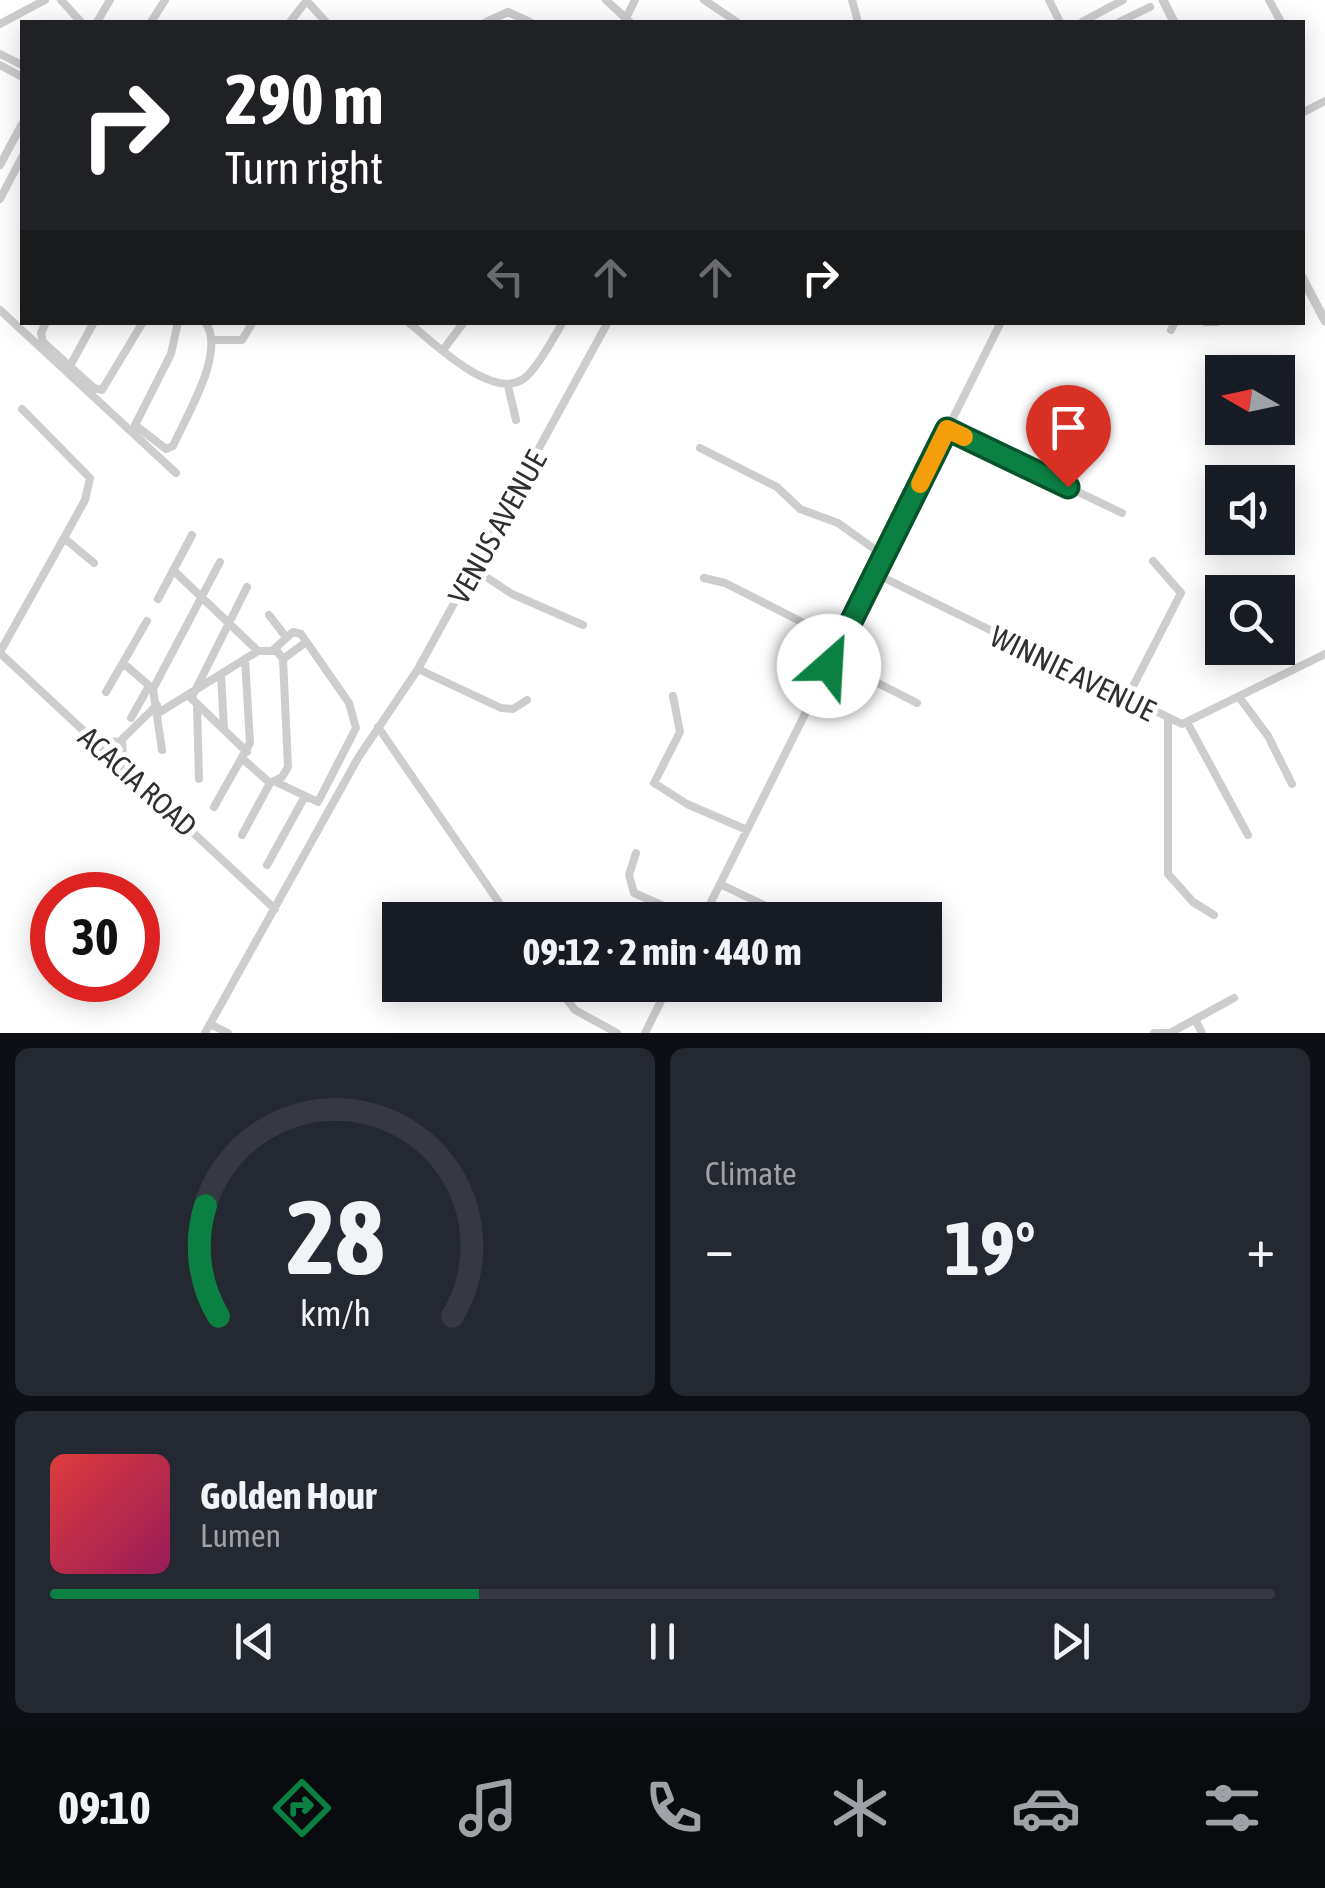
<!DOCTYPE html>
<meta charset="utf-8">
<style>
:root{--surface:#171b24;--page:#242831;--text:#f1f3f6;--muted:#9ea1a6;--line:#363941;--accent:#0b8043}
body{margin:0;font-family:"Asap Condensed",sans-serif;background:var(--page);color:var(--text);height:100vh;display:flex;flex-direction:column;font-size:38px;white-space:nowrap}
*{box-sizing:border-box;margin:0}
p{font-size:32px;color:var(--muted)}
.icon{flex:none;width:55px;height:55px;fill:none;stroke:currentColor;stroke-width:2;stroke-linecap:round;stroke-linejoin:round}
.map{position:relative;height:1033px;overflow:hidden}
.details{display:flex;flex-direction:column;gap:15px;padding:15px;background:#0d0f14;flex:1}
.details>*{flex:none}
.guide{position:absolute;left:20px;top:20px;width:1285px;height:305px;border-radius:0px;box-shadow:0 5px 25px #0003;background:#202124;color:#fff;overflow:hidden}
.needle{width:65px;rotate:279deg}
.fabs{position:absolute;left:1205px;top:355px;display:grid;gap:20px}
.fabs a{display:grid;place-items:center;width:90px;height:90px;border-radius:0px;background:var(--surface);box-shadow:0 5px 25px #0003;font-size:50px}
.speed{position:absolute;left:30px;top:872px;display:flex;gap:20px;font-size:50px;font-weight:700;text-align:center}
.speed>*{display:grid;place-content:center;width:130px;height:130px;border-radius:50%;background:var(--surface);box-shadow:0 5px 25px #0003;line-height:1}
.speed .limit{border:15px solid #d22;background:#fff;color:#111}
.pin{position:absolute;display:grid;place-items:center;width:85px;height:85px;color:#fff;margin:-102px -42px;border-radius:50% 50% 50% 0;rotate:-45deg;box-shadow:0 0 10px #0007}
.pin .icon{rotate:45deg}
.me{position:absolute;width:110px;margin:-55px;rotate:26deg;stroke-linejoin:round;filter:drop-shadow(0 0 8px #0008)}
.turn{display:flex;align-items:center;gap:35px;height:210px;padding:0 40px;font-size:45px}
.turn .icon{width:130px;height:130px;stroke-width:2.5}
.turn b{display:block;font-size:70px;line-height:85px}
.lanes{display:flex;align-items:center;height:95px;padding:0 40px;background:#0003;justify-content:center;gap:50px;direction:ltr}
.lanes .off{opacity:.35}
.big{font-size:75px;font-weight:700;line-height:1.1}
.details .card{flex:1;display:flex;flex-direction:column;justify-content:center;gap:15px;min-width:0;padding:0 35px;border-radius:15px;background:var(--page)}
.details .dial{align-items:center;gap:0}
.dial svg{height:260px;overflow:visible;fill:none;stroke:var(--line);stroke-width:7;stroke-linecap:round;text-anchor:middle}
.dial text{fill:var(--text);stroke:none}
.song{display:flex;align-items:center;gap:30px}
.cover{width:120px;height:120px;border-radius:15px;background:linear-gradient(135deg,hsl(0 70% 55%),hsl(330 70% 35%))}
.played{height:10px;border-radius:5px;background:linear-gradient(90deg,var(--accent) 35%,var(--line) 35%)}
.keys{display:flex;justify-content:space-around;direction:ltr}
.heat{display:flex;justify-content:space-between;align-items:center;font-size:55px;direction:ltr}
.details .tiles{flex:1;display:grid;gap:15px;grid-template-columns:1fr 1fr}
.card:last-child{grid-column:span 2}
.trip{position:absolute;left:382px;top:902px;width:560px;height:100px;border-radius:0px;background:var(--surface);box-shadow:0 5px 25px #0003;font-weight:700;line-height:100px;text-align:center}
.menu{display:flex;height:160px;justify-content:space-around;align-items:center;background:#090b0e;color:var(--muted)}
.menu .icon{width:70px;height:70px}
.menu .selected{color:var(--accent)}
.menu b{font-size:45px;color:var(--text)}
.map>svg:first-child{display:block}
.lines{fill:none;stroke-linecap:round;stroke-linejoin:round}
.minor{stroke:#cdcdcd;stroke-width:8}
.tertiary{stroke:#cdcdcd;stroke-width:9}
.route-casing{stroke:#07532c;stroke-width:25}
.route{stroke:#0b8043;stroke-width:18}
.slow{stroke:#f59e0b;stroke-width:18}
.labels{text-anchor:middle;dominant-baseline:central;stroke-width:10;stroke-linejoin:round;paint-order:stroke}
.street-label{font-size:30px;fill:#303030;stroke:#fff}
</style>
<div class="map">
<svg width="1325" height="1033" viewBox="0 0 1325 1033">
<rect width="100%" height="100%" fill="#fff"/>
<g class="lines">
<path class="minor" d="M61,0L81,22
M306,0L326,22
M606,0L630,22
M704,0L737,22
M852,0L858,22
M1049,0L1060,22
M1269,0L1281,22
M97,22L110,0
M151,22L165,0
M290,22L307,0
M486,22L508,12L530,22
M624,22L635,0
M1082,22L1123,0
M1119,22L1150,7
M0,24L45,0
M0,54L22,65
M0,65L22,77
M1302,113L1325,101
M0,165L22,124
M0,199L22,157
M0,310L176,473
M46,322L41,333L43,342L94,388L102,390L143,322
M178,322L171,354L135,425L166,449L173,446C186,416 227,351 205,322
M408,322C433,342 498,407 528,375C542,361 552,340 563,322
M1205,322H1217
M1171,330L1175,322
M213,340H242L253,322
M443,350L464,322
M70,366L94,322
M508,386L516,420
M22,409L90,478L85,500L64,538
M947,429L1122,513
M700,448L777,487L800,509L838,523L884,556
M474,569L512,594L583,625
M173,570L258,651H277L283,659L288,767L282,777L270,783L242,835
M876,574L1182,724L1325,654
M704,578L725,583L841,642
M158,599L192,535
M269,615L286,637
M272,651L293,632L301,634L349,703L356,728L318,802L276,782
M0,652L64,538L94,563
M0,653L275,909
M283,659L306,642
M123,663L153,689L162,750
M829,666L856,672L917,703
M418,669L501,708L513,709L527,700
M221,675L224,729
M153,689L220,562
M106,692L147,621
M193,695L247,587
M673,696L680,732L654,783L687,804L747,830
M190,697L247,752
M1239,697L1268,736L1292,784
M1126,700L1181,593L1153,561
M197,705L199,779
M160,712L258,651
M131,718L149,686
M1168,720V874L1193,902L1214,915
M1188,724L1248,835
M378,727L511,920
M92,740L120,742
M122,741L124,771
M107,754L157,705
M243,759L270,783
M214,807L250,743L245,659
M636,853L629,875L634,893L696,920
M267,865L304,798
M720,884L795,920
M702,920L1001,322
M556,985L575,1010L617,1033
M1195,1019L1202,1033
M210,1024L228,1033
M205,1033L358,758L418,669L608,322
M645,1033L669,985
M1154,1033H1170L1234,998"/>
<path class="tertiary" d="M1163,0L1174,22
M1302,277L1325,321"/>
</g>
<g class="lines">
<g class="route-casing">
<path id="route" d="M829,666L947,429L1068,487"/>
</g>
<use href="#route" class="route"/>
<path class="slow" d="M920,484L947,429L964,437"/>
</g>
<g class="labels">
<g class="street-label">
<text transform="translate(497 527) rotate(-61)">VENUS AVENUE</text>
<text transform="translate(1073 673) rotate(26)">WINNIE AVENUE</text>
<text transform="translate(138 781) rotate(42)">ACACIA ROAD</text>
</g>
</g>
</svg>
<div class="fabs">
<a><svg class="needle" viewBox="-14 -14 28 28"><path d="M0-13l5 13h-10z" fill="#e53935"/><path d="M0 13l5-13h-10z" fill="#9ea1a6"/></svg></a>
<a><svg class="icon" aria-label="sound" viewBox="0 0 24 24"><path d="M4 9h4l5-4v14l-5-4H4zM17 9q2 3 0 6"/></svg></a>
<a><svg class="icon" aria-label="search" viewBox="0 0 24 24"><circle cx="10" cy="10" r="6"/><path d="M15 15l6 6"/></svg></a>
</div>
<div class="speed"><div class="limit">30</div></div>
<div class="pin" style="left:1068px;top:487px;background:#d93025"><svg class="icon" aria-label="arrive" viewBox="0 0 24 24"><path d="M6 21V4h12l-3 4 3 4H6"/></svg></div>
<svg class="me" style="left:829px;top:666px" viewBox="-20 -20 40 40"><circle r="19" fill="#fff"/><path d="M0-13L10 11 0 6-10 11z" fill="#0b8043"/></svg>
<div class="trip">09:12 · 2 min · 440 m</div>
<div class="guide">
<div class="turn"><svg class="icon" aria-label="right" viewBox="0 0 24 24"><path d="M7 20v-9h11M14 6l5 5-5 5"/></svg><div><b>290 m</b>Turn right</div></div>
<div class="lanes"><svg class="icon off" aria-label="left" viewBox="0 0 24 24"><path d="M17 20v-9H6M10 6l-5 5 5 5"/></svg><svg class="icon off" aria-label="ahead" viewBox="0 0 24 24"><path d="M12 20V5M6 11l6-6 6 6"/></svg><svg class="icon off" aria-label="ahead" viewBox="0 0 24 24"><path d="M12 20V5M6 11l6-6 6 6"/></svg><svg class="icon" aria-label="right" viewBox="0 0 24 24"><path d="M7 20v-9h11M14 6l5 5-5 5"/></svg></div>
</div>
</div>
<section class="details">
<div class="tiles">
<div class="card dial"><svg viewBox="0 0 100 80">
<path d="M14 69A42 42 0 1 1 86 69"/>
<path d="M14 69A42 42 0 0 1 10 35" stroke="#0b8043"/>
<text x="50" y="56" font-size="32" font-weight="700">28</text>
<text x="50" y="72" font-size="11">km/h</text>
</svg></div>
<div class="card"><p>Climate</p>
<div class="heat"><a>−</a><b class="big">19°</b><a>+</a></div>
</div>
<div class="card">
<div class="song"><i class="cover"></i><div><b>Golden Hour</b><p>Lumen</p></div></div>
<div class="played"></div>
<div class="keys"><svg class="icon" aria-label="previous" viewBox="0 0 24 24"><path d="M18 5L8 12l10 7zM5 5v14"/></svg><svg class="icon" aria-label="pause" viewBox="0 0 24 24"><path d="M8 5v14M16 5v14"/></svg><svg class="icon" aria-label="next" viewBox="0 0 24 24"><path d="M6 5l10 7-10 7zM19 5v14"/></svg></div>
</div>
</div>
</section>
<nav class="menu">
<b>09:10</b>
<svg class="icon selected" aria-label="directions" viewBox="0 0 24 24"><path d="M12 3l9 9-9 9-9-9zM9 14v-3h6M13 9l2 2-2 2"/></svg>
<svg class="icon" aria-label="music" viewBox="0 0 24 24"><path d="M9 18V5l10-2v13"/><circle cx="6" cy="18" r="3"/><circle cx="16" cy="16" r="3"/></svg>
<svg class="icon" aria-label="phone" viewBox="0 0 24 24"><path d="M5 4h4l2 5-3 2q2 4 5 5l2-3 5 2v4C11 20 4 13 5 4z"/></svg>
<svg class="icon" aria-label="climate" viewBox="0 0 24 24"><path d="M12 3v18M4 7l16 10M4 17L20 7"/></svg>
<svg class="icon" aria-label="car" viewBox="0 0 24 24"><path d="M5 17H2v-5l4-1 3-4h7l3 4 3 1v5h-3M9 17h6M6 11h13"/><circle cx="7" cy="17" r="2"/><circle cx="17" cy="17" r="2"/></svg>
<svg class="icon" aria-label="filters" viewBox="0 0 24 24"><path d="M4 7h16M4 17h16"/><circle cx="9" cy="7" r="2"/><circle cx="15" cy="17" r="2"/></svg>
</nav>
